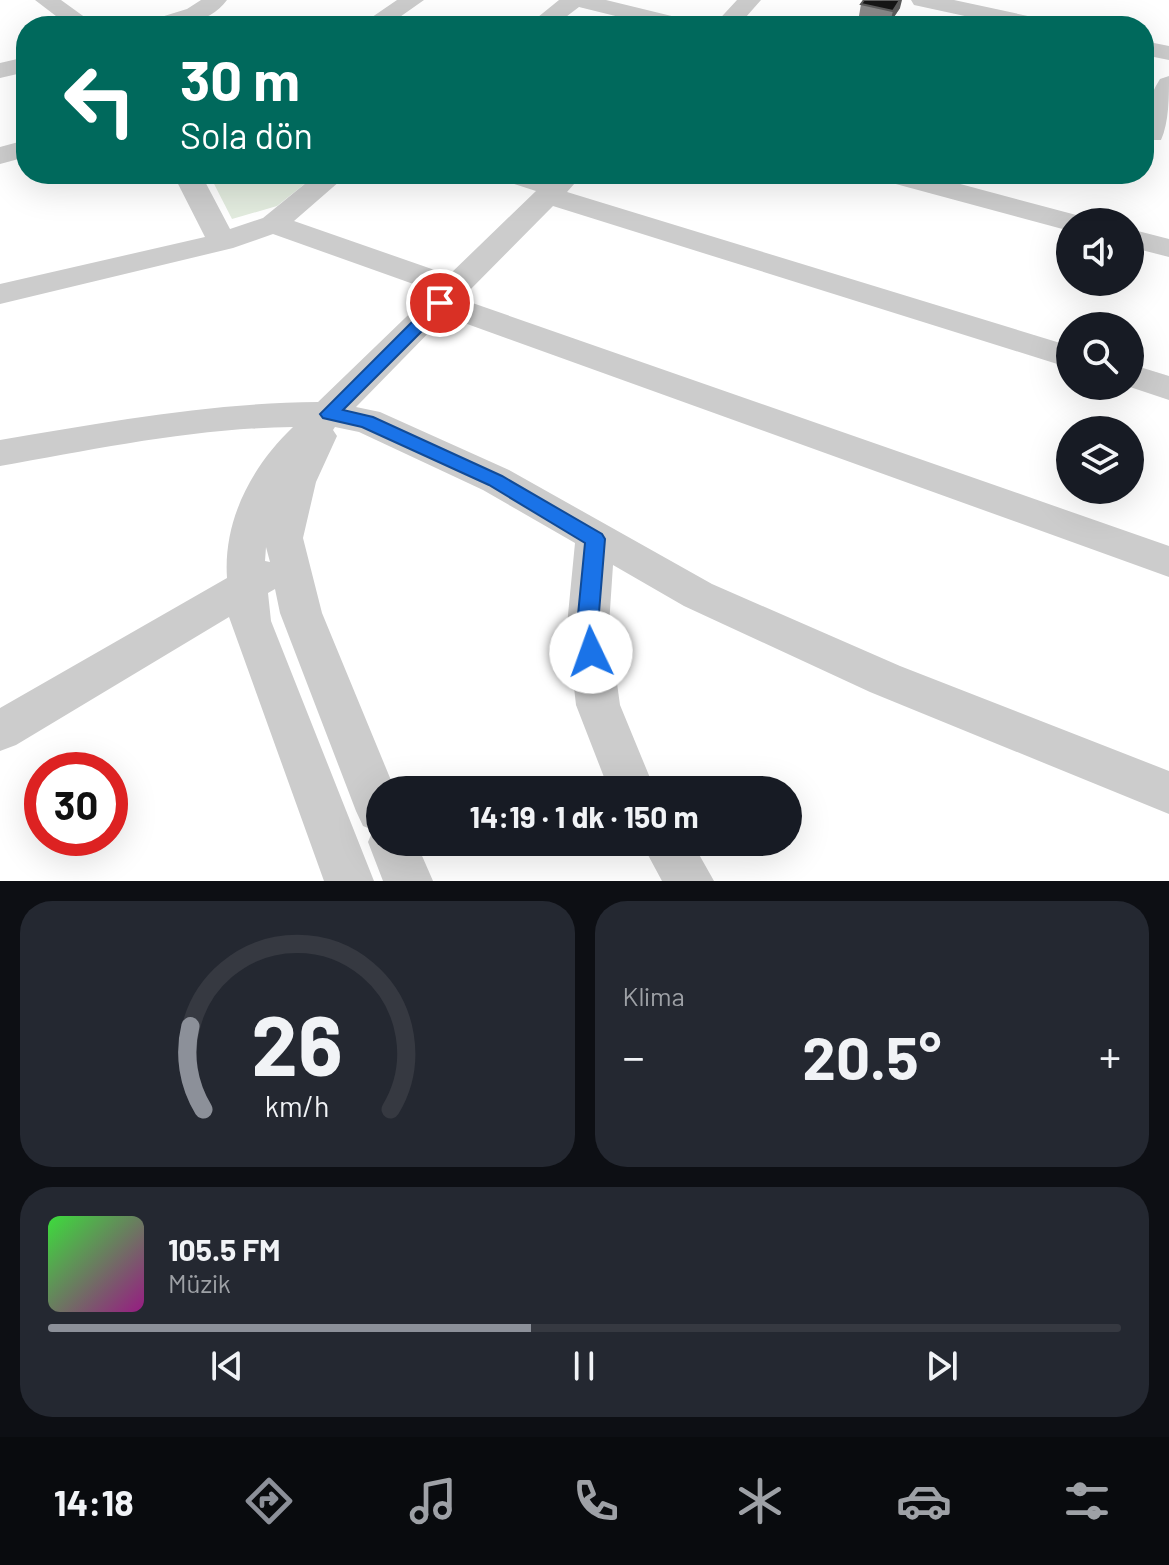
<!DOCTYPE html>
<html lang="tr">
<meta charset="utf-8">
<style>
:root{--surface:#171b24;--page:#242831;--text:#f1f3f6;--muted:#9ea1a6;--line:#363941;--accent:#8c9099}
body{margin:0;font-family:Barlow,sans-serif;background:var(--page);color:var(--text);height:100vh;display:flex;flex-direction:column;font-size:30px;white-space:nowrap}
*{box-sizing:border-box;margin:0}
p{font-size:26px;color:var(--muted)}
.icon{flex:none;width:44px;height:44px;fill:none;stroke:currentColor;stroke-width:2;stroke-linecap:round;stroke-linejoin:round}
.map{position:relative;height:881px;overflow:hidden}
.side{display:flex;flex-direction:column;gap:20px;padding:20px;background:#0d0f14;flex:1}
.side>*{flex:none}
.banner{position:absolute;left:16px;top:16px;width:1138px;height:168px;border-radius:32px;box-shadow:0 8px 32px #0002;background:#00695c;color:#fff;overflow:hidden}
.tools{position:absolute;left:1056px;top:208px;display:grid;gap:16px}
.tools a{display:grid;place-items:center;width:88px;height:88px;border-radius:50%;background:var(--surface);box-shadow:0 8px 32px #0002;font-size:40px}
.speed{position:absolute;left:24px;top:752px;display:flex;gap:16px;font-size:40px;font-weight:700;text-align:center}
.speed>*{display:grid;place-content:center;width:104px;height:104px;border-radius:50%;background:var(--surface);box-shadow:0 8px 32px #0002;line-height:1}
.speed .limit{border:12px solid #d22;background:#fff;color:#111}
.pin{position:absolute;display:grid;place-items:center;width:68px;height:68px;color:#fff;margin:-34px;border:4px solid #fff;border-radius:50%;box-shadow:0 2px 8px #0007}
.me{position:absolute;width:88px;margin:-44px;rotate:357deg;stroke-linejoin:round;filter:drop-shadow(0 0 6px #0008)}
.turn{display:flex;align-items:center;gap:28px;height:168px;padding:0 32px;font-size:36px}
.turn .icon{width:104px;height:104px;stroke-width:2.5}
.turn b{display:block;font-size:56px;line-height:68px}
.big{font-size:60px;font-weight:700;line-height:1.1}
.side .tile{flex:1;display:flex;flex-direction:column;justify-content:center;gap:12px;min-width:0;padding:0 28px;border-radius:32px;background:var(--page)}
.side .dial{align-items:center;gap:0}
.dial svg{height:208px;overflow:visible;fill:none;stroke:var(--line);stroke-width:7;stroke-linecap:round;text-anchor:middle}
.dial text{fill:var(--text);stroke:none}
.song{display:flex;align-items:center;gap:24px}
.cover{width:96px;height:96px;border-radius:12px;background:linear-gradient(135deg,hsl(120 70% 55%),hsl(310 70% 35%))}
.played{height:8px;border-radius:4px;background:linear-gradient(90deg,var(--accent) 45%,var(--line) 45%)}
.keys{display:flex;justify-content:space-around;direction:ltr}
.heat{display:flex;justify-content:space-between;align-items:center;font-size:44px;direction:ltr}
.side .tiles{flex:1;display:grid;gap:20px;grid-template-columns:1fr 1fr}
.tile:last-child{grid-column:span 2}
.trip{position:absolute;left:366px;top:776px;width:436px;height:80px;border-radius:40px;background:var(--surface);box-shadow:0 8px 32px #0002;font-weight:700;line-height:80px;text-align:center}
.tab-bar{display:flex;height:128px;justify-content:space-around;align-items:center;background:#090b0e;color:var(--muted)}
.tab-bar .icon{width:56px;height:56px}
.tab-bar .selected{color:var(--accent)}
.tab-bar b{font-size:36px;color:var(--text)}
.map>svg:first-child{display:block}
.green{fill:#e2ebde}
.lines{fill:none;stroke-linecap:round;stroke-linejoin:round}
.minor{fill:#ccc;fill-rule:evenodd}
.wall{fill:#8a8a8a}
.shaded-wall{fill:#5c5c5c}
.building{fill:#161616;stroke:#5c5c5c;stroke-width:2}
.route{fill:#1a73e8;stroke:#114b97;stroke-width:2}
</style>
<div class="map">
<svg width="1169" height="881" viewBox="0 0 1169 881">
<rect width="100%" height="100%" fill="#fff"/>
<path class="green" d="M209,174H317L277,206L232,219Z"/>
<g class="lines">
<path class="minor" d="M35,0H61L97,26H69Z
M201,0H227C208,26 174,26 144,26L148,21L187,9Z
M397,0H424L387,26H359Z
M559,0H606L692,21L696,26H656L579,7L554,26H527Z
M737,0H761L738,26H713Z
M911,0H954L1051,21L1055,26H1011L914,5Z
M1144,41L1169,46V60L1144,55Z
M26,57V72L0,78V63Z
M1169,76C1169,97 1169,122 1161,140H1144C1144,119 1148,97 1160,79Z
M26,140V157L0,164V147Z
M173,174H201L230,229L263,218L317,174H348L294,221L449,275L536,191L502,180L498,174H540L550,177L553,174H583L567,192L1070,346V368L553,206L461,299L1169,546V577L445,316L356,407L380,412L509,470L712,584L900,666L1169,771V814L870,692L684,606L613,565L609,625L620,705L655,790H609L576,705L567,625L575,543L483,490L359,432L335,427L333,430L337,436L316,482L303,538L322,613L395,790H380V842H416L433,881H383L368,842L373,830L363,826L356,811L280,613L275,589L268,593L271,621L374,881H324L229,617L16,745L0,751V708L227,578C223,520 252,466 293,427C195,428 96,449 0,466V440C106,422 211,403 318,402L433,291L273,234L233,248L0,304V284L205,237ZM266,547L270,562L265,561Z
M877,174H923L1080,216L1085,222H1070V231L881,180Z
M1130,229L1169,239V257L1130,247Z
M1130,364L1169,376V400L1127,386H1130Z
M641,842H692L714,881H662Z"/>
</g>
<path class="wall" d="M861,4L900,8L890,23L859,16Z"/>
<path class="shaded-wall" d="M900,0H902L900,8L890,23L893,11Z"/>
<path class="building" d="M864,0H900L893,11L861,4Z"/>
<path class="route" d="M440,298L446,299V307L343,410L373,417L502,476L602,534L605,539L598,625L602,652L599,658L591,661L584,658L577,625L585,543L489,485L362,427L323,418L320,414L435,299Z"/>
</svg>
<div class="tools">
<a><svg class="icon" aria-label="sound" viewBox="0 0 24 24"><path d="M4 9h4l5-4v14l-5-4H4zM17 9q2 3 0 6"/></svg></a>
<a><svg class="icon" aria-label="search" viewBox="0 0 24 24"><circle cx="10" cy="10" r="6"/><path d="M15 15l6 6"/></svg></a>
<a><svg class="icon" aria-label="layers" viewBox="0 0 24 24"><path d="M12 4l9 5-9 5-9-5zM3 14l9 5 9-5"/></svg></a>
</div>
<div class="speed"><div class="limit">30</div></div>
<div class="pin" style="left:440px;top:303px;background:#d93025"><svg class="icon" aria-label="arrive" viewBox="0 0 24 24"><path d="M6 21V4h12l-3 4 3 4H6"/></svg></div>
<svg class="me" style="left:591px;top:652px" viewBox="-20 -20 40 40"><circle r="19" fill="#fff"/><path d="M0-13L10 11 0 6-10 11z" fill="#1a73e8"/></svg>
<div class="trip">14:19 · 1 dk · 150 m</div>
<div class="banner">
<div class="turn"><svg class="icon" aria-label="left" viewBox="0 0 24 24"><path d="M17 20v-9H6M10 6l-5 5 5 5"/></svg><div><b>30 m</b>Sola dön</div></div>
</div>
</div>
<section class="side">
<div class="tiles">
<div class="tile dial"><svg viewBox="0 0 100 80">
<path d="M14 69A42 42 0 1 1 86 69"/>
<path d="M14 69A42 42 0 0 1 9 37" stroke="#8c9099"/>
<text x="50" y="56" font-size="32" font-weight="700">26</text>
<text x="50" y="72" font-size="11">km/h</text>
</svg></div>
<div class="tile"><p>Klima</p>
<div class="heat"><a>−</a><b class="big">20.5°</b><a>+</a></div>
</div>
<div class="tile">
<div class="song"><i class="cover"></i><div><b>105.5 FM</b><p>Müzik</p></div></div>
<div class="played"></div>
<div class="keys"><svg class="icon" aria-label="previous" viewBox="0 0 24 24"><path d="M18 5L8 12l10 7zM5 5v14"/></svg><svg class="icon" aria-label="pause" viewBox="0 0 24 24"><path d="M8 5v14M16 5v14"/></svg><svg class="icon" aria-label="next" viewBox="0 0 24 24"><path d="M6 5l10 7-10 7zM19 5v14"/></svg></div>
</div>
</div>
</section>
<nav class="tab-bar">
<b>14:18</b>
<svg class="icon selected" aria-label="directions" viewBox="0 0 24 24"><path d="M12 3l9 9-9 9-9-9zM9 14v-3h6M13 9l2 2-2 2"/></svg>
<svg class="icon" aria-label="music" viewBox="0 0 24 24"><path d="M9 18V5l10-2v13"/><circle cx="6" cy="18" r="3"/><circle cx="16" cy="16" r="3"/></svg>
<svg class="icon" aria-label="phone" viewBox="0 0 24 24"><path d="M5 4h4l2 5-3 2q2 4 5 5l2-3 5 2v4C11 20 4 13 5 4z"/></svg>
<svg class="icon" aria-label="climate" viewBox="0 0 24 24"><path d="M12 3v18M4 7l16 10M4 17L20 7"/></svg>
<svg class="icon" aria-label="car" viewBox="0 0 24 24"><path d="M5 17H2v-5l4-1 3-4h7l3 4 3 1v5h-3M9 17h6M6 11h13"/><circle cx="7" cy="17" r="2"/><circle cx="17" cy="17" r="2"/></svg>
<svg class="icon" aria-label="filters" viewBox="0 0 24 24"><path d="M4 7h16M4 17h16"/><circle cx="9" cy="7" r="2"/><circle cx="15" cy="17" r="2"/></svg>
</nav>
